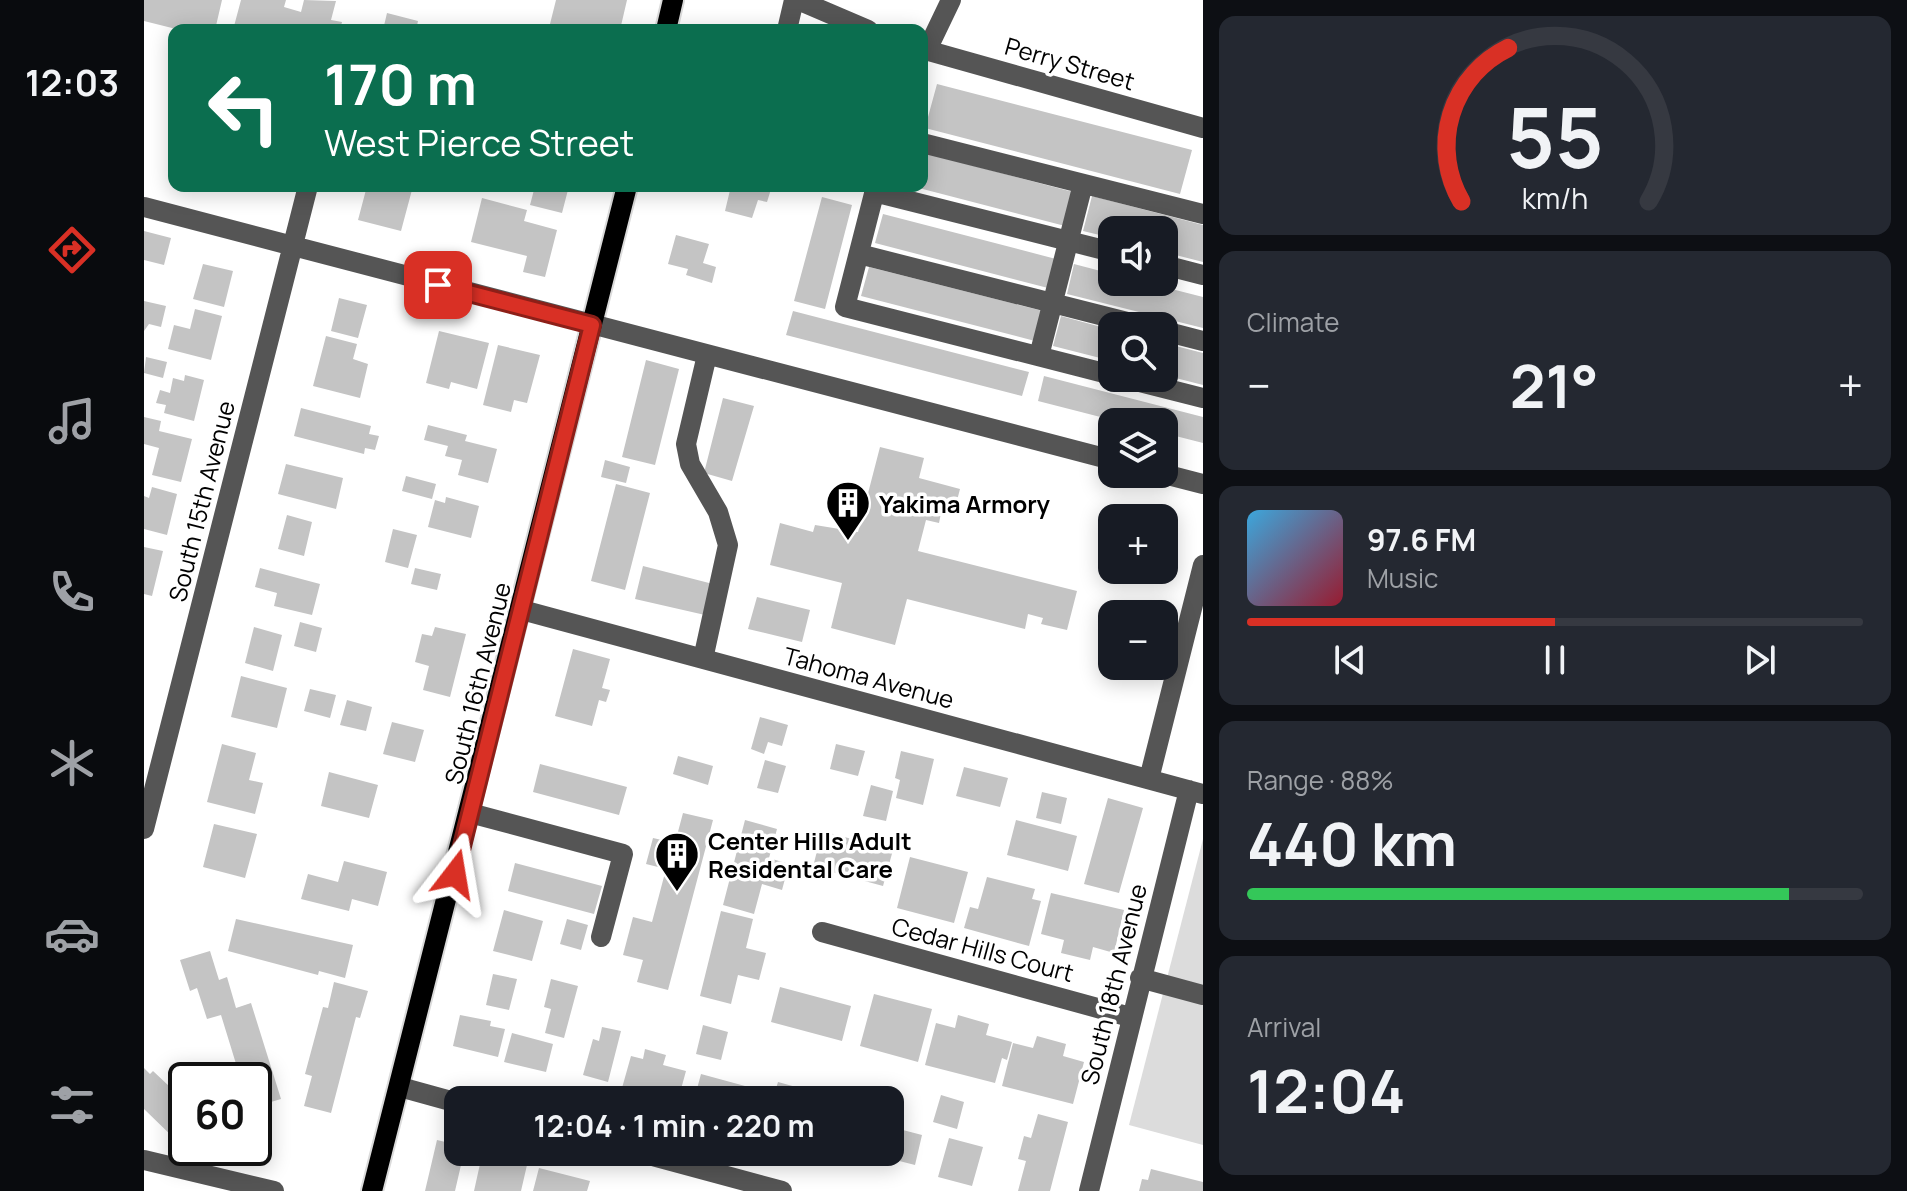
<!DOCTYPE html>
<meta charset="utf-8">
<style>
:root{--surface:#171b24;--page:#242831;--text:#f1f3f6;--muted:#9ea1a6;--line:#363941;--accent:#d93025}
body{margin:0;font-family:Manrope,sans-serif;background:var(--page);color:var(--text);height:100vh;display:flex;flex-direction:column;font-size:30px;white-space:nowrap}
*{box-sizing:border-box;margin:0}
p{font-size:26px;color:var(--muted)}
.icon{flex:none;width:44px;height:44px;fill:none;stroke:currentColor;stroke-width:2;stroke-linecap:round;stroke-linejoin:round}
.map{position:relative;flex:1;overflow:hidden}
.side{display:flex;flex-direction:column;gap:16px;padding:16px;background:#0d0f14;width:704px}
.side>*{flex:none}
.banner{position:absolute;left:24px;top:24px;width:760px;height:168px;border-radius:16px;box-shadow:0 4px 20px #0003;background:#0b6e4f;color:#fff;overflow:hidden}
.tools{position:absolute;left:954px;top:216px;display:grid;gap:16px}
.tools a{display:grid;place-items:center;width:80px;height:80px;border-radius:16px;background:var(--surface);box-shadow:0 4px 20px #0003;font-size:40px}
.speed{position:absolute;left:24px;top:1062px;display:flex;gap:16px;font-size:40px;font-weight:700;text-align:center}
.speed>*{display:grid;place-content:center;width:104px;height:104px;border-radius:50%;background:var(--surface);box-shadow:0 4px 20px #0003;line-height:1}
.speed .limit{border:4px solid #111;border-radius:12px;background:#fff;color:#111}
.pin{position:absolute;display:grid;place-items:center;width:68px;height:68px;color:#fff;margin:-34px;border-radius:16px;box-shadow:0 4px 12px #0006}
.me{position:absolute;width:88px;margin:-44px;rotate:14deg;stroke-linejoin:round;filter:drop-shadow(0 0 6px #0008)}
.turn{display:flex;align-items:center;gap:28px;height:168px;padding:0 24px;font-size:36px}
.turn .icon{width:104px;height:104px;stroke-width:2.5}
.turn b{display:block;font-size:56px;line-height:68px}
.big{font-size:60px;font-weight:700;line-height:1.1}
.side .card{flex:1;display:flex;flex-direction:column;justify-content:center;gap:12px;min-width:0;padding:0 28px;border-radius:16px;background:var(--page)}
.side .dial{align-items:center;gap:0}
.dial svg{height:208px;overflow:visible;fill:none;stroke:var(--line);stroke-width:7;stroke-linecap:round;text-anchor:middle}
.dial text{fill:var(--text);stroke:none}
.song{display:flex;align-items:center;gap:24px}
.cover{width:96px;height:96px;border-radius:12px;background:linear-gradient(135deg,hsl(200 70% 55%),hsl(350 70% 35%))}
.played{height:8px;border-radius:4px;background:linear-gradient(90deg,var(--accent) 50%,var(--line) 50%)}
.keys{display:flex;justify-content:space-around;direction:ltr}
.heat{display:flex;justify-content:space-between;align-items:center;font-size:44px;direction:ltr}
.charge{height:12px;border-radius:6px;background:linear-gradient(90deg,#34c759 88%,var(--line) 0)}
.trip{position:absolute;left:300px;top:1086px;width:460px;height:80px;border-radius:16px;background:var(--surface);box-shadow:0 4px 20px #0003;font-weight:700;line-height:80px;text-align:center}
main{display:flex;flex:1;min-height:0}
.menu{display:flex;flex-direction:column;width:144px;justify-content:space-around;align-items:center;background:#090b0e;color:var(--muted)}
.menu .icon{width:56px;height:56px}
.menu .active{color:var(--accent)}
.menu b{font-size:36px;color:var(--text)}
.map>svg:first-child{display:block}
.green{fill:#dcdcdc}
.building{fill:#c4c4c4}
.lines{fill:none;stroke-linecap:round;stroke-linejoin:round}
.major-casing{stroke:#dbdbdb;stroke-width:24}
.minor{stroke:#555;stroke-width:20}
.major{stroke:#000;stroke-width:20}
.route-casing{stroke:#8d1f18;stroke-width:20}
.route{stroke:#d93025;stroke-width:14}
.labels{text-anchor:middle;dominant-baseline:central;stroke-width:7;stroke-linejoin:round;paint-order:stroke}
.street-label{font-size:24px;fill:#000;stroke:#fff}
.poi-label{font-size:24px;font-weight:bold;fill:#000;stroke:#fff;text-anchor:start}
</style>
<main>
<nav class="menu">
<b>12:03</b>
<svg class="icon active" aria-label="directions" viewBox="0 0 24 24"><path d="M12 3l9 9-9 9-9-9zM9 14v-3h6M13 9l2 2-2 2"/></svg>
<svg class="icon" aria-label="music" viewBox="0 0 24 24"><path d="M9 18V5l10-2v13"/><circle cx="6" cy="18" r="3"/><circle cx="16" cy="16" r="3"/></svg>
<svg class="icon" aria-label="phone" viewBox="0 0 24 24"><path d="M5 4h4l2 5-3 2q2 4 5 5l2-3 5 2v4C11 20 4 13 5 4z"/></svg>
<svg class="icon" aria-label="climate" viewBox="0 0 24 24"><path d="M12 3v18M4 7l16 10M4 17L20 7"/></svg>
<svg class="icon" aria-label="car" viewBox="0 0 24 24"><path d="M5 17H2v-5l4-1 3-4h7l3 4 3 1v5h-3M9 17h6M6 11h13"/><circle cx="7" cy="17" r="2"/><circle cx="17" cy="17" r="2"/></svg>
<svg class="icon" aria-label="filters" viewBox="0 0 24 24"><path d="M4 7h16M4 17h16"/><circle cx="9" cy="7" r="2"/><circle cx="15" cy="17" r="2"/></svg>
</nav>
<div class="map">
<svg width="1059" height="1191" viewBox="0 0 1059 1191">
<rect width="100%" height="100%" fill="#fff"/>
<path class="green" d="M1059,839V1145L985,1125Z"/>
<path class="building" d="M0,0H78L71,30H36L0,21Z
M97,0H142L140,7L157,12L160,0L192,1L187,20L198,22L196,30H89Z
M412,0H483L476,30H425L406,24Z
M243,13L274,21L272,30H239Z
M793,84L1048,150L1036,194L781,128Z
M778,152L929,192L921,226L771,187L778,186Z
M87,186H106L105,192Z
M223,186H269L257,231L214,220Z
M391,186H425L418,213L386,205Z
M587,186H628L623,202L614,200L608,218L581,211Z
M948,196L1059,225V262L1020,252V230H968V238L939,231Z
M678,197L708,205L681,309L650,301Z
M338,198L383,210L380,221L413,230L401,277L379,272L383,256L327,242Z
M739,214L912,259L904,288L731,243Z
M0,231L27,238L20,265L0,260Z
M532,235L565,244L559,263L572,267L568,283L542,275L544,269L524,264Z
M59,264L89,271L80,307L49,299Z
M930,264L968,274V282H1000L1059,297V328L923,294Z
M725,267L899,311L891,341L717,296Z
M195,298L223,305L214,338L187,331Z
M0,301L22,306L17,327L5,324L0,331Z
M51,309L78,316L67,360L24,349L30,325L46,329Z
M649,311L885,372L878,396L642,335Z
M917,316L968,330V361L909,346Z
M295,331L345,343L333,389L307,382L305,389L282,383Z
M182,336L213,344L209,359L224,364L216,398L169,386Z
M1020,343L1059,353V385L1020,375Z
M354,345L396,355L383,403L370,400L367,412L339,405Z
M2,357L23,362L19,378L0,373Z
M502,360L535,369L511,465L478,457Z
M41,375L60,380L50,421L20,413L22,405L12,403L16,390L26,393L29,378L40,381Z
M900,376L1059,417V443L1020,433V422H976L894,401Z
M579,398L610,406L588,481L560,473Z
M157,408L227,426L225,434L235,436L231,450L221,448L220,454L150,436Z
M0,417L17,421L15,431L48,439L37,482L8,475L15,448L0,444Z
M284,425L323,435L321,441L353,449L344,483L314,475L318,460L301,456L304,446L280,440Z
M736,447L780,458L775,478L816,489L809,516L797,513L795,523L782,520L774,551L933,591L923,630L897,624L899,618L884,614L881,629L763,599L751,645L687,628L698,583L626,565L636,523L669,532L671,525L714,532Z
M461,460L486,467L482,483L457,477Z
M142,464L199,478L192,509L134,494Z
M262,476L292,484L288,499L258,491Z
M472,484L506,493L481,590L447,581Z
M8,487L33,494L23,535L0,529V496L5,498Z
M302,497L335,506L327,538L284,527L291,500L301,503Z
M143,515L168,522L160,556L134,549Z
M249,529L273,535L264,568L241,562Z
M0,547L19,551L8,596L0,594Z
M499,566L569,584L561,615L491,599Z
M116,568L176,584L168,615L130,606L133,593L111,587Z
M271,568L297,574L293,590L267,584Z
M613,597L666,610L658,642L604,629Z
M970,605L1002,613V614H968Z
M968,618V659L957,656Z
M156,622L178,628L172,652L150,646Z
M110,627L138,635L129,671L101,663Z
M291,627L322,634L306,697L279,690L285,666L271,662L278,634L288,636Z
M429,649L466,659L458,688L466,690L462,702L455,700L448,726L411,716Z
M97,676L143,688L133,728L87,717Z
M166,689L192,695L186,718L160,711Z
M203,700L228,707L222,731L196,725Z
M616,717L644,725L638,746L624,742L620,754L607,749Z
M248,722L280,730L271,762L239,754Z
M78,744L112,753L105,780L119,783L111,814L63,802Z
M692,744L721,751L714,776L686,769Z
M757,751L790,759L779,805L752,798L756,780L751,778Z
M534,756L569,766L564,785L529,774Z
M621,760L642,766L634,793L613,788Z
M396,764L483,787L475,815L389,792Z
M820,767L864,778L856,807L812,796Z
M185,772L234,785L225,818L177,806Z
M727,785L749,791L742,821L719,816Z
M898,792L923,798L917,824L892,818Z
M964,798L999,808L975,893L940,884Z
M539,813L569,820L524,990L493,982L499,960L479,955L489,917L508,922L522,869L502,864L509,838L531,843Z
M601,820L633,829L625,858L645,864L638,890L618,884L610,914L579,905Z
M872,820L933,836L924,871L863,855Z
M70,824L113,834L101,878L59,867Z
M678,831L749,850L739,886L669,867Z
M766,857L824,872L810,923L753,908Z
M200,861L243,872L234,906L208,899L205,911L157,899L164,874L194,882Z
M371,863L458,886L450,914L364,891Z
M843,877L891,889L888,899L897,901L885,946L820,928L826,907L834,909Z
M907,893L980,910L970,953L949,947L946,960L917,953L920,940L897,934Z
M360,910L399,921L388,961L349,951Z
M577,911L609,919L602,948L622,953L615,980L594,975L587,1004L556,996Z
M92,919L209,945L201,978L175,971L174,975L84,951Z
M423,919L444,925L437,950L416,944Z
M66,951L75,980L83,977L92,1008L107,1003L137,1099L110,1107V1080H97L77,1015L63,1019L53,988L46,991L36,960Z
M349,974L373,979L365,1010L342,1005Z
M407,979L434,986L420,1038L401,1033L407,1009L400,1007Z
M190,982L224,991L216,1018L212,1017L187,1113L160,1106L168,1076L161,1074L179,1007L184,1008Z
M636,987L707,1006L698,1041L627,1022Z
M730,994L788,1009L774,1062L716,1046Z
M316,1015L347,1021L346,1026L361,1029L354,1057L309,1046Z
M814,1015L845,1024L842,1035L868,1042L863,1060L858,1058L851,1083L781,1065L792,1023L811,1028Z
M559,1025L584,1032L577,1060L552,1054Z
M458,1027L477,1031L464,1082L439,1075L449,1039L455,1041Z
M368,1033L409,1044L402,1072L360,1062Z
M893,1036L922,1044L919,1056L940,1062L929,1104L858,1086L869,1043L889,1048Z
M501,1049L522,1055L519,1065L542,1071L534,1100L478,1088L487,1056L499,1059Z
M0,1068L6,1074L9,1071L42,1102V1133L34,1142L0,1109Z
M557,1074L601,1086L597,1100H550Z
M634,1082L663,1090L660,1100H609L611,1090L630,1095Z
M672,1094L691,1099L690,1100H671Z
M797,1095L820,1102L813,1129L789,1122Z
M746,1113L758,1116L755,1129L778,1135L771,1165L724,1153L746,1152Z
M894,1114L924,1122L906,1191H874L882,1161L874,1159L880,1136L887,1138Z
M805,1138L839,1147L828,1186L794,1177Z
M293,1140L314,1145V1152H320L311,1191H281Z
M338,1155L383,1165L377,1191H330Z
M395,1168L446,1181L443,1191H389Z
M1007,1169L1059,1182V1191H995L998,1179L1004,1180Z"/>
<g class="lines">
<g class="major-casing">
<path id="major" d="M522,30L529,0
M228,1191L483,186"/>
</g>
<path class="minor" d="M654,0L724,30
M643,30L650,0
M778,49L1059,128
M783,50L807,0
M778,143L1059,214
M732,186L701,307L968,375
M730,192L968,252
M0,207L968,460
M715,254L999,326
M1020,265L1059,275
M1020,331L1059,341
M895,356L939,184
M980,378L1059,398
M1020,474L1059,484
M378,610L1059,794
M559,659L584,545L574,512L546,464L542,444L563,355
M1005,779L1059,565
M326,813L479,854L457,937
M0,829L164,186
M678,932L986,1017
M996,978L1059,995
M256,1087L314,1103
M494,1152L638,1191
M0,1160L130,1191
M945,1191L1045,790"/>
<use href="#major" class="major"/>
</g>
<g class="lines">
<g class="route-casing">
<path id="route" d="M294,285L448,325L311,874"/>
</g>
<use href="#route" class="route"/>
</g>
<defs>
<g id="building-pin" transform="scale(2.3)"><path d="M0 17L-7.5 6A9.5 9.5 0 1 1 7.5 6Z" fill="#000" stroke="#fff"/><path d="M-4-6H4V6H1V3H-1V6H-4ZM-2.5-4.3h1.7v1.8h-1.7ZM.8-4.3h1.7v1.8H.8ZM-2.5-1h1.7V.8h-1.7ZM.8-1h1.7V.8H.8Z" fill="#fff"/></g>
</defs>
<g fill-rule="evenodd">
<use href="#building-pin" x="704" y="503"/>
<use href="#building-pin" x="533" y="854"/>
</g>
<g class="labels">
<g class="street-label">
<text transform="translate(926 63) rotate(16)">Perry Street</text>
<text transform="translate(57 501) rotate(-76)">South 15th Avenue</text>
<text transform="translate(725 677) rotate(15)">Tahoma Avenue</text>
<text transform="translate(333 683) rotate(-76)">South 16th Avenue</text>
<text transform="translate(839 949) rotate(15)">Cedar Hills Court</text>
<text transform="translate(969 984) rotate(-76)">South 18th Avenue</text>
</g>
<g class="poi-label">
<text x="735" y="503">Yakima Armory</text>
<text x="564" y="840">Center Hills Adult<tspan x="564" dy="28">Residental Care</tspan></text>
</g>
</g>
</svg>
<div class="tools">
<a><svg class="icon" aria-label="sound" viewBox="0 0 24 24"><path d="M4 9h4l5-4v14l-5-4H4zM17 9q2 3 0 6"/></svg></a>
<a><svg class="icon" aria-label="search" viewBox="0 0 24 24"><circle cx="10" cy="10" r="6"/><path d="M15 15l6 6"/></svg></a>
<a><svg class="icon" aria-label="layers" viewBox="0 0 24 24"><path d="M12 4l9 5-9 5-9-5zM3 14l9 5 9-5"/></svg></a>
<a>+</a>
<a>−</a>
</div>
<div class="speed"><div class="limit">60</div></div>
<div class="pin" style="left:294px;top:285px;background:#d93025"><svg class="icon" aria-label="arrive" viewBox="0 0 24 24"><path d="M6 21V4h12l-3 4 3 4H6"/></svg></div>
<svg class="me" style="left:311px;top:874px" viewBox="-20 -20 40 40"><path d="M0-17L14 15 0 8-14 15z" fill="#d93025" stroke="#fff" stroke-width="4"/></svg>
<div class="trip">12:04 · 1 min · 220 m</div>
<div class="banner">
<div class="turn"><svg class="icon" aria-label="left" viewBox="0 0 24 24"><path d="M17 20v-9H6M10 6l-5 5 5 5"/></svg><div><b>170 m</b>West Pierce Street</div></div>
</div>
</div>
<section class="side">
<div class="card dial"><svg viewBox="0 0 100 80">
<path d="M14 69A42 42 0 1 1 86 69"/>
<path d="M14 69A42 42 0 0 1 32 10" stroke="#d93025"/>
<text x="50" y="56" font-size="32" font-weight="700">55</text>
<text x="50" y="72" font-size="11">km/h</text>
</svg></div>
<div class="card"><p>Climate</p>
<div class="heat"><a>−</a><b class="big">21°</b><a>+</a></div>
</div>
<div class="card">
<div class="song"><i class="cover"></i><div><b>97.6 FM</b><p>Music</p></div></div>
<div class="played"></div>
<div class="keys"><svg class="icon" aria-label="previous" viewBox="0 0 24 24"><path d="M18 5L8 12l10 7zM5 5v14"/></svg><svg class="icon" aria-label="pause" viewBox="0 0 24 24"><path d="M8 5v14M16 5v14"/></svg><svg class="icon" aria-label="next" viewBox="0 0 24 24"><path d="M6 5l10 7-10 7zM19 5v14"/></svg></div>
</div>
<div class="card"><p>Range · 88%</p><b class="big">440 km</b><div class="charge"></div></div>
<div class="card"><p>Arrival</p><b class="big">12:04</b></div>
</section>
</main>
